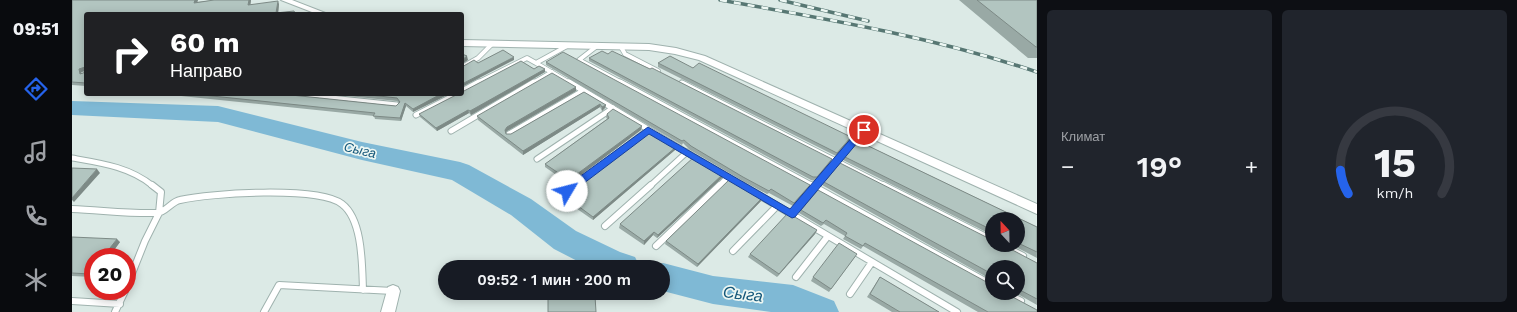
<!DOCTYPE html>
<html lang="ru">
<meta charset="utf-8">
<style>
:root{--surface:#171b24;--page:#20242c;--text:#f1f3f6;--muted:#9ea1a6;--line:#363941;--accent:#2563eb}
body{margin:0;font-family:"Work Sans",sans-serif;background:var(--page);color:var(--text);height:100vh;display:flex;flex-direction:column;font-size:15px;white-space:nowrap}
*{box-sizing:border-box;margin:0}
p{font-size:13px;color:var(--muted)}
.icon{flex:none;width:22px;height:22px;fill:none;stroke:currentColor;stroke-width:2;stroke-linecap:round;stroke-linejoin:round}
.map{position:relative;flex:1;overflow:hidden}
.drawer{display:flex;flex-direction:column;gap:10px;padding:10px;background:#0d0f14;width:480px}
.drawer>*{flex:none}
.guide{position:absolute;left:12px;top:12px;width:380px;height:84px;border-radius:4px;box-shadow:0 2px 10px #0003;background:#202124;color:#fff;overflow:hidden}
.needle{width:26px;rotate:338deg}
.tools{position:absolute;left:913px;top:212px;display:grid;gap:8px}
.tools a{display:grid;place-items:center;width:40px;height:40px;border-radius:50%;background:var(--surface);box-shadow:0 2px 10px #0003;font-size:20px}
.speed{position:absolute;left:12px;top:248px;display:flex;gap:8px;font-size:20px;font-weight:700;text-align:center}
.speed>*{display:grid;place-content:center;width:52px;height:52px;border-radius:50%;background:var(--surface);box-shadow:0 2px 10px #0003;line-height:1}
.speed .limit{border:6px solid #d22;background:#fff;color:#111}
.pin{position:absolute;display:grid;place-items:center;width:34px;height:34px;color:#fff;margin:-17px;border:2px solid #fff;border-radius:50%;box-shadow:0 1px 4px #0007}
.me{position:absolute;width:44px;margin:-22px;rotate:53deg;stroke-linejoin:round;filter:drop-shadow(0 0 3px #0008)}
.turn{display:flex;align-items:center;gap:14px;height:84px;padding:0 20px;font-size:18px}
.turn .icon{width:52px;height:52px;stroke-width:2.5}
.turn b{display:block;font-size:28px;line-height:34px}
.big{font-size:30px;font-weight:600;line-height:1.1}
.drawer .card{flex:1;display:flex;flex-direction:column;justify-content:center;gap:6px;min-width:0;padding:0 14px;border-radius:6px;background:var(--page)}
.drawer .dial{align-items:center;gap:0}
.dial svg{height:104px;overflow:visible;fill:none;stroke:var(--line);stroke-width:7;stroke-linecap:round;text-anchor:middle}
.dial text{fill:var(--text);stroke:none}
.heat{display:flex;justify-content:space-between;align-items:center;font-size:22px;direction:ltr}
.drawer .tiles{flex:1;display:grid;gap:10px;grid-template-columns:repeat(2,1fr)}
.trip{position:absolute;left:366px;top:260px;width:232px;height:40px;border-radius:20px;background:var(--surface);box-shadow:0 2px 10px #0003;font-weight:600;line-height:40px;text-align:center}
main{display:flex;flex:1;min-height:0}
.tabs{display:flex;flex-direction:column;width:72px;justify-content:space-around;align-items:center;background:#090b0e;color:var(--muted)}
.tabs .icon{width:28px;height:28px}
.tabs .selected{color:var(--accent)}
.tabs b{font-size:18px;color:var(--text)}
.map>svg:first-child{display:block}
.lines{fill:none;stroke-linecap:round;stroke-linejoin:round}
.river{fill:#7fb9d5;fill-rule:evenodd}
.service-far2-casing{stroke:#9fb2ae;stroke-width:5.5}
.service-far1-casing{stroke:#9fb2ae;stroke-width:7}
.service-casing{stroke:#9fb2ae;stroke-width:8}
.minor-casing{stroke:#9fb2ae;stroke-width:2}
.service-far2{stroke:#fff;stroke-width:4}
.service-far1{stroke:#fff;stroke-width:5}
.service{stroke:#fff;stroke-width:6}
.minor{fill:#fff;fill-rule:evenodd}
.rail-casing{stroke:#577773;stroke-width:3.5}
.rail{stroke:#edf7f3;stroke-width:2.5;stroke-dasharray:7;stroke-linecap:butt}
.wall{fill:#99a9a5}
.shaded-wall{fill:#7d8a86}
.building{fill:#b2c5c0;stroke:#7d8a86}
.route{fill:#2563eb;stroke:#184099}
.labels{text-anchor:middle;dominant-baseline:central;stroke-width:3.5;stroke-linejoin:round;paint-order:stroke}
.water-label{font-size:13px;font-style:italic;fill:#14577a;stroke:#edf7f3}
.near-water-label{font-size:16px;font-style:italic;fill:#14577a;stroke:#edf7f3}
</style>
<main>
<nav class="tabs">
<b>09:51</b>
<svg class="icon selected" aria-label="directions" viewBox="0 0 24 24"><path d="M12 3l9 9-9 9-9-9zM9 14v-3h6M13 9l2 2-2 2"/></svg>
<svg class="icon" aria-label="music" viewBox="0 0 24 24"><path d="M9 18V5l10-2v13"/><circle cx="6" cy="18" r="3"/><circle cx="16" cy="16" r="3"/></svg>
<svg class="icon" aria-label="phone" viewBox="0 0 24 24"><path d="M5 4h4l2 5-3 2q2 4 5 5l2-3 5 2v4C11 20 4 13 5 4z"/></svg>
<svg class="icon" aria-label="climate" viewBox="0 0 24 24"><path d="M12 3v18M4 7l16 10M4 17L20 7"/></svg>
</nav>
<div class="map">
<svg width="965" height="312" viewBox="0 0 965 312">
<rect width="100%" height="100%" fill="#dceae6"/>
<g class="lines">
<path class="river" d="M0,101L146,106L290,142L388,162L397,165L459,199L504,231L548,252L563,257L568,267H517L482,249L439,215L380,180L290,160L146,122L0,115Z
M591,263L641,276L721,285L762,301L767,312H699L641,304L591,291V267H580Z"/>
<g class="service-far2-casing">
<path id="service-far2" d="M525,46L507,60L550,83
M549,47L553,54L586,71
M464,63L498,83
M390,67L406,58L420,44
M405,83L455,58L464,63L495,46
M461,83L480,72"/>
</g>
<g class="service-far1-casing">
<path id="service-far1" d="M497,82L671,186
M548,82L741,186
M610,83L813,186
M390,91L407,82
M221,94L325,105
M344,115L385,94
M379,131L462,82
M437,134L511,91
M0,158C29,163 58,167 81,186
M465,159L541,108
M502,186L576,130
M578,186L615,152
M647,186L656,177
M744,186L791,130"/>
</g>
<g class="service-casing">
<path id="service" d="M670,185L885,312
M739,185L920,285
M811,185L920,240
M495,191L503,185
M0,209C28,210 57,214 85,213C93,213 100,201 108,200C139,193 246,186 270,204C291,220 290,266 291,290
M720,214L745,185
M533,226L579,185
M930,245L951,256
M584,246L648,185
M661,251L705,206
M724,277L756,236
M55,286L73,241L87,213L89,192L80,185
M934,293L949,301
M778,294L800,262
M0,301L48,304
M43,312L53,291
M192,312L207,285L321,291"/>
</g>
<g class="minor-casing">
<path id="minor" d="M209,0H220L256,14H245Z
M390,40L577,44L604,48L633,56L965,204V214L627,60L603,54L577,50L390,46Z
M321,285L326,287L328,291L323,312H309L316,287Z"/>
</g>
<use href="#service-far2" class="service-far2"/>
<use href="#service-far1" class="service-far1"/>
<use href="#service" class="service"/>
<use href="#minor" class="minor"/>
<g class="rail-casing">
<path id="rail" d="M648,0C755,19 861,37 965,72
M708,0L796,21"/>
</g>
<use href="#rail" class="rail"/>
</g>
<path class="wall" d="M0,0H126L125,2L142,0H179L178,5L207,4L206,13L222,11L224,14L9,72L10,73L14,72V86L0,85Z
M887,0H965V58H956Z
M517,58L760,159L758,163L743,181L739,180L517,61Z
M474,62L738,185L736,188L721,206L697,193L695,194L669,180L618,150L611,143L610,145L474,65Z
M586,63L621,68L777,141L764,156L586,67Z
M462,69L473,72L399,115L397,113L365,131L348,117L347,114Z
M504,91L435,131L434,132V134H439L512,92L534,105L533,108L530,111L528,107L451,155L406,120L405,116Z
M90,94H219V95L324,106L327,103L325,101L257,94H377L341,112L334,106L329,121L303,119L302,116Z
M535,114L570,126L569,130L497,184L473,167V164L535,119L534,117Z
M786,141L965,227V258L940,245H946V219H920V235L771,160L773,157Z
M604,147L603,150L521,220L498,204V200L509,192L505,189V186Z
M651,174L650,178L585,238L581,235L572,245L547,228L548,224Z
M752,182L931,246L965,263V305L944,293H946V267H920V280L750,185Z
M690,198L689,201L625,267L593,244L594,241Z
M729,210L935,294L965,312H906L791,246L789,249L771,239L773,236L752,224L749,226L727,213Z
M745,230L743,234L705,277L676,257L678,254Z
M0,237L48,242L37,257H21V277L0,276Z
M785,254L757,292L739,281L741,277Z
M808,277L867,312H820L795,297Z"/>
<path class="shaded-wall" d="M123,0H126L124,6L122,3Z
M177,0H179L178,8L176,5Z
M206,1L207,4L206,14L204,13Z
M395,56L396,60L390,64V60Z
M442,57V60L390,87V84Z
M13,67L14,71L9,72L11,77L8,74L7,69Z
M473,69V72L399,115L398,111Z
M504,87V91L435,131L433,134V130L435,127Z
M369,94H377L341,112V109Z
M333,103L334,106L329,121L328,118Z
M528,104V107L451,155V151Z
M534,105L533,108L530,111V107Z
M396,110L397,113L365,131L364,128Z
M570,126L569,130L497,184V180Z
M779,137L777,141L764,156L765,153Z
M604,147L603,150L521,220V217Z
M760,159L758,163L743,181L745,177Z
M25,169L28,173L2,202L0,200V198Z
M651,174L650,178L585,238L586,235Z
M738,185L736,188L721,206L722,203Z
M690,198L689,201L625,267L626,264Z
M745,230L743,234L705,277L707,274Z
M582,232L581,235L572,245V241Z
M45,239L48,242L37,257H31Z
M21,269V277L18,274Z"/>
<path class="building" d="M0,0H123L122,3L142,0H177L176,5L206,1L204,13L222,11L223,14H14V70L13,67L7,69L8,74L14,72V83L0,82Z
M905,0H965V47H964Z
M431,50L442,57L390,84V67L402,60L406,63Z
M530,51L536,54L540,51L578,69L580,68L760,159L745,177H741L517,58Z
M491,52L738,185L722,203L699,189L697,191L671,177L619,146L612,140L610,141L474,62Z
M390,54L395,56L390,60Z
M598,56L621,68L627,63L779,137L765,153L586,63Z
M449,61L462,69L467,66L473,69L398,111L396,110L364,128L347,114L386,94H390V92Z
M480,73L504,87L435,127L433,130L434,134H439L512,92L534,105L530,107L528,104L451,151L405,116Z
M121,94H219V95L324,106L328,102L325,98L289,94H369L341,109L333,103L328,118L301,116L303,113Z
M541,109L570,126L497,180L473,164L537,118L535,114Z
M577,131L604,147L521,217L498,200L511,190L505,186L507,184Z
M786,141L965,227V252L946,243V219H920V230L773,157Z
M622,157L651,174L586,235L582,232L572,241L548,224Z
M768,163L920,240V245H931L965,263V299L946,289V267H920V274L752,182Z
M0,168L25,169L0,198Z
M658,179L690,198L626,264L594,241Z
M746,190L920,285V293H935V294L965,310V312H916L793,243L791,246L773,236L775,233L754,220L751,223L729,210Z
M716,213L745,230L707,274L678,254Z
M0,237L45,239L31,257H21V269L18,274L0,273Z
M767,243L785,254L759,289L741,277Z
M808,277L867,312H828L798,294Z
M523,296L524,312H476V297Z"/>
<path class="route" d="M576,127L718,209L788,128H795L796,130L723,217L720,218L577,134L499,193H492L490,191L492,188Z"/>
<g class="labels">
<g class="water-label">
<text transform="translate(288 150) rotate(13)">Сыга</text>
</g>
<g class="near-water-label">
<text transform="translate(671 294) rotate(7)">Сыга</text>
</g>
</g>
</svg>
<div class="tools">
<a><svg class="needle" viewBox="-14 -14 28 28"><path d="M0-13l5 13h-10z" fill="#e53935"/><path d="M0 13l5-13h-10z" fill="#9ea1a6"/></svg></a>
<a><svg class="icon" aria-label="search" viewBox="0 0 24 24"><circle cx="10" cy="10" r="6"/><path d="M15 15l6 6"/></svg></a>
</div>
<div class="speed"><div class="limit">20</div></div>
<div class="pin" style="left:792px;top:130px;background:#d93025"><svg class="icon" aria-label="arrive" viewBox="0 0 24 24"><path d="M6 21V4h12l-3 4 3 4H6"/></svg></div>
<svg class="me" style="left:495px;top:191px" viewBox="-20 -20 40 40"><circle r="19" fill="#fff"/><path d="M0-13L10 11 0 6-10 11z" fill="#2563eb"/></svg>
<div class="trip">09:52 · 1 мин · 200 m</div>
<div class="guide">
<div class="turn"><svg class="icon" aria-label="right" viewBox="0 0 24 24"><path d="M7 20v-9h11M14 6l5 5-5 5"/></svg><div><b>60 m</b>Направо</div></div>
</div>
</div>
<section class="drawer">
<div class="tiles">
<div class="card"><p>Климат</p>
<div class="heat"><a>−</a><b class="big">19°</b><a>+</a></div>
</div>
<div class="card dial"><svg viewBox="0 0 100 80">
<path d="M14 69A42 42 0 1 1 86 69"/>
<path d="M14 69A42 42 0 0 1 8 51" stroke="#2563eb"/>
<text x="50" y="56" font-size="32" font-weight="700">15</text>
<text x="50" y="72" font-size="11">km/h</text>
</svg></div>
</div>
</section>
</main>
